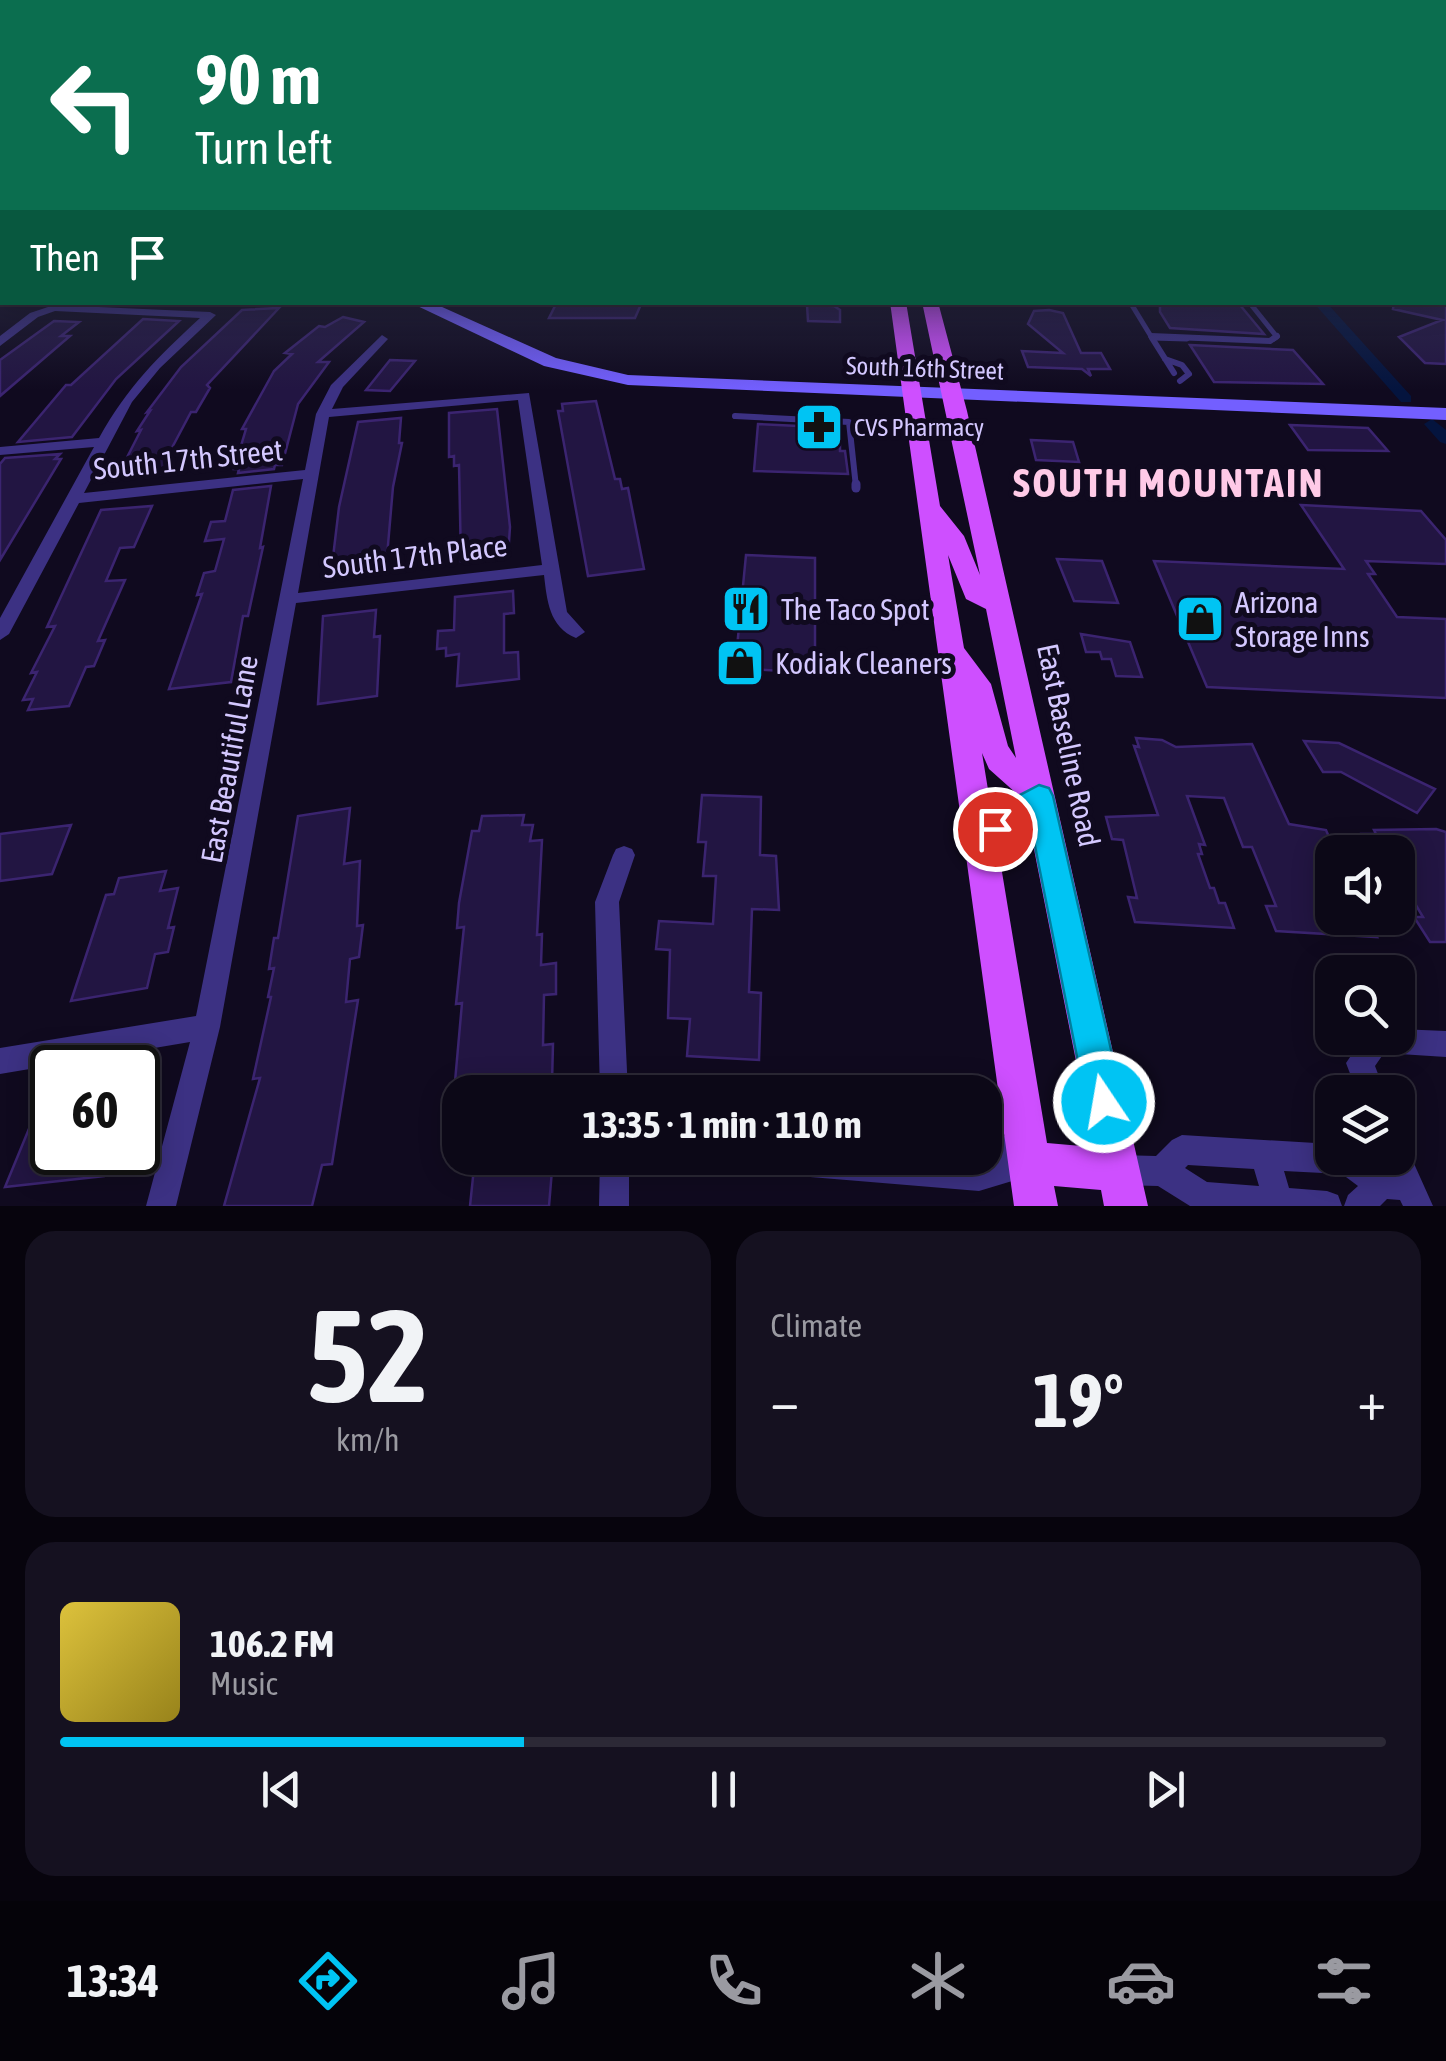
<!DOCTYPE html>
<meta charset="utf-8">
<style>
:root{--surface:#0c0817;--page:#151120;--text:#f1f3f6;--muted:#9a9aa1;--line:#2c2936;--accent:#00c4f3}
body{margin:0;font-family:"Asap Condensed",sans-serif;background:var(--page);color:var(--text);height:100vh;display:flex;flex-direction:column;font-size:38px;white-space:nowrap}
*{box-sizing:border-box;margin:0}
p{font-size:32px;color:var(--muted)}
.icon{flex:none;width:55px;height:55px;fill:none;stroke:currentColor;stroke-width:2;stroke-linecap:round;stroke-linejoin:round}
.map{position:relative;height:1206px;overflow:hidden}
.details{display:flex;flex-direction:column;gap:25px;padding:25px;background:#07040d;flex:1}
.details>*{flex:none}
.hud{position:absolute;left:0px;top:0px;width:1448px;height:305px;box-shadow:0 5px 25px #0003,0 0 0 2px var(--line);background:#0b6e4f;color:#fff;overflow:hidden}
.buttons{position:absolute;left:1315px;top:835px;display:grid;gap:20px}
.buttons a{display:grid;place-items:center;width:100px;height:100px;border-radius:20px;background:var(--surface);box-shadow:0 5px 25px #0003,0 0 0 2px var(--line);font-size:50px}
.speed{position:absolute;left:30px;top:1045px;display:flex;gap:20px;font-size:50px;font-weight:700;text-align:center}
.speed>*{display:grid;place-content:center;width:130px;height:130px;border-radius:50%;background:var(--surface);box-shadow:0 5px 25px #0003,0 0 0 2px var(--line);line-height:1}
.speed .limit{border:5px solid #111;border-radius:15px;background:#fff;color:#111}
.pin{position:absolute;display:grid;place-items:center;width:85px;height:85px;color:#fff;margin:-42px;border:5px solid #fff;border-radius:50%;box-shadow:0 2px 10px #0007}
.me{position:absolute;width:110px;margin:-55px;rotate:348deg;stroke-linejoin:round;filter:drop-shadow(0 0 8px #0008)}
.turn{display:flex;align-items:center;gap:35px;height:210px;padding:0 30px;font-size:45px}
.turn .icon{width:130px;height:130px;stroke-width:2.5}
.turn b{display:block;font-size:70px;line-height:85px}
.then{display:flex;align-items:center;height:95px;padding:0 30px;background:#0003;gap:20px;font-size:38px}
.big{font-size:75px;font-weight:700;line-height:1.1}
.details .tile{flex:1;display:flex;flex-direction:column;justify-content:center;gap:15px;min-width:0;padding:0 35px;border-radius:30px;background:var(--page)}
.details .dial{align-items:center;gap:0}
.dial b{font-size:130px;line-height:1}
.song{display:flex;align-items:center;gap:30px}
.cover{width:120px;height:120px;border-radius:15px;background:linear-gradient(135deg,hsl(50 70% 55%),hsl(50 70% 35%))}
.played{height:10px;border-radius:5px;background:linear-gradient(90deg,var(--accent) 35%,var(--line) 35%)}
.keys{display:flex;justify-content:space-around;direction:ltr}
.heat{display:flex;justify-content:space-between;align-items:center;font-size:55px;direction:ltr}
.details .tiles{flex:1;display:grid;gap:25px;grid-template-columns:1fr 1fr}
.tile:last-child{grid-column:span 2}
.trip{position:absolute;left:442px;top:1075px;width:560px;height:100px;border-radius:30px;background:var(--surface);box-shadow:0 5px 25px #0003,0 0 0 2px var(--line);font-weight:700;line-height:100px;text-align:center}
.tabs{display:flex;height:160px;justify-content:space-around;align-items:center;background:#050309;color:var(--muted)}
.tabs .icon{width:70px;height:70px}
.tabs .active{color:var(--accent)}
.tabs b{font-size:45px;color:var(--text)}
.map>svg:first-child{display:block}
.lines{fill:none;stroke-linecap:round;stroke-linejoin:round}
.canal{fill:#04143e;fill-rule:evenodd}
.building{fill:#221542;stroke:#3b2470;stroke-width:2.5}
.service-far2{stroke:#3c3183;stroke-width:5}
.service-far1{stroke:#3c3183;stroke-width:6}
.service{stroke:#3c3183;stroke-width:9}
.minor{fill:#3c3183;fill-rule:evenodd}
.secondary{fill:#735fff;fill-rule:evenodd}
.primary{fill:#ce4fff;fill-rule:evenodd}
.route{fill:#00c4f3;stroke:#007f9e;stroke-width:2.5}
.labels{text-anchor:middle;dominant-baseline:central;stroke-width:10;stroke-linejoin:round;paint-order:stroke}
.far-street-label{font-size:25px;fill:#d4c8ff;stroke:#100a1f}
.far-poi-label{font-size:25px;fill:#d4c8ff;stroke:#100a1f;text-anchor:start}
.street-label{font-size:30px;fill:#d4c8ff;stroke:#100a1f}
.poi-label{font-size:30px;fill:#d4c8ff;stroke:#100a1f;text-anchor:start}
.district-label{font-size:40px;font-weight:bold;letter-spacing:2.5px;fill:#ffcae7;stroke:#100a1f}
</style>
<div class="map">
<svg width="1446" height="1206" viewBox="0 0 1446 1206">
<rect width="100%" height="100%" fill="#100a1f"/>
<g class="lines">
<path class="canal" d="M1313,302H1326L1411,396V402H1401Z
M1432,419L1446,430V444L1440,442L1424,424Z"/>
</g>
<path class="building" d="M557,302H642L635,318H549Z
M1160,302H1230L1240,305L1264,334L1170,328L1160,312Z
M1394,302H1446V364L1425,363L1399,337L1442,320L1393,309Z
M807,305L834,306L840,310V322L808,321Z
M279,308L207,385L210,388L196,412H191L166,459L171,458L165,474L116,479L141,430L137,431L150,411L147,412L181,367L242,310Z
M1049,310L1063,313L1081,353H1101L1110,369H1088L1091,376L1082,369L1028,367L1022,351L1063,353L1028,324L1034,311Z
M343,317L364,322L318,362H329L298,404L282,465H275L274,469L238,473L239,469H234L246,429H242L274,371L292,354L285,353L319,326L325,327Z
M143,319L179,321L116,379L72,437L18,442L66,385H71Z
M54,321L79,322L61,336H70L0,396V360Z
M1190,345L1293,350L1323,384L1214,382Z
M390,360L415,361L390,391L366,390Z
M596,401L615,479H620L622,489L628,488L644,569L588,576L558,411H563L562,404Z
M497,409L510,527L508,556L461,561L459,465L454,466V456L449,457V413Z
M401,418L399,443H402L393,487L386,568L331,574L339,507L358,422Z
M758,424L840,428V451H845L848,474L754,471Z
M1290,425L1368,428L1388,451L1308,450Z
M1031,440L1073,442L1079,462L1036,460Z
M60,454L55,459H61L0,560V464L5,458Z
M271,486L260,548L263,547L248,616H243L231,682L169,689L202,594L197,595L204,573L215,571L224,539L205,541L211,522L225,521L233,490Z
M1301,505L1421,511L1446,540V564L1366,561L1375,574H1368L1397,617L1446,619V698L1207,687L1154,561L1344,569Z
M152,506L134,547L120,548L106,581L125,580L98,641L105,640L94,666L86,667L69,706L28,710L33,699L23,700L37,672L31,673L55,626L47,627L101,510Z
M746,555L815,558V673L735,668Z
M1057,559L1102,561L1118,603L1074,601Z
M513,591L514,613L504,614V653L518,652L519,679L457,686L459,654L446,656V648L437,649L438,631L454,630L455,597Z
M376,610L374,637L380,636L377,696L318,704L323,616Z
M1081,634L1130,642L1142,677L1116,676L1111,659H1102L1100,652H1086Z
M1136,738L1162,740L1176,747L1252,744L1289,824L1326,830L1332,844V918H1367L1377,937L1276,931L1266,906H1276L1252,847H1243L1224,798L1187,796L1205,845L1199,844L1202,854H1198L1210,888H1214L1219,903H1225L1234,928L1135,922L1128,897L1137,898L1123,840L1112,839L1106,817L1158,815L1134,746L1139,747Z
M1304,741L1339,743L1435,789L1417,813L1341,772H1323Z
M702,795L761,797L760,855L776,856L779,910L752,909L749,992L761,993L759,1060L687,1056L690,1019L668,1018L670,950L656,949L659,921L713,924L716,876H703L706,842H698Z
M350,808L344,864L360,861L357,926L363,925L359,957L350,959L346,1002L358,1000L332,1164L322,1165L312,1206H224L260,1078L253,1079L271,997H268L274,968L269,969L274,938H278L298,816Z
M524,815L522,825H533L530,841L542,840L537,935L542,934L541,965L556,963V994L544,995L543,1045L553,1044L552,1083L454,1093L462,1003L456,1004L464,927L457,928L459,903L472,831H479L482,816Z
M71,825L52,874L0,881V834Z
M1436,829L1446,832V942H1430L1414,917H1423L1398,875V852H1374L1362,834H1376L1374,830Z
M166,871L160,891L178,888L168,928L174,927L168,952L155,954L147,988L71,1001L106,895L114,894L119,878Z
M52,1105V1152H113L104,1176L5,1187L38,1107Z
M475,1158H553L549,1206H470Z"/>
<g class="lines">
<path class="service-far2" d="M1130,302L1152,338L1187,339
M1249,302L1277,337L1274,339"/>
<path class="service-far1" d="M1151,336L1270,341L1277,336
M1152,338L1174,373
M1165,359L1182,365L1189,374L1180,381
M735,416L849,422L856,487"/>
<path class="service" d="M856,484V488"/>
<path class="minor" d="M1445,244H1446V251H1445Z
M1445,286H1446V292H1445Z
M54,305L210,312L216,315L160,368L132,402L84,493L305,470L316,414L331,385L382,335L388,339L343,387L332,409L529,393L567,612L585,632L576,638C549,627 547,600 544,575L296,603L220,1027L176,1206H146L190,1042L0,1074V1048L196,1016L303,479L79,503L9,634L0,640V618L94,447L0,455V447L99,438C128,386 157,358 200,318L55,311L38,317L0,346V336L30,313ZM518,400L542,565L298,593L329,417Z
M624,846L632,849L635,855L619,902L628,1092H600L595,902L613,855L616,849Z
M1398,1029L1446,1031V1057L1384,1053L1375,1066L1385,1092H1357L1346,1063L1363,1038H1398Z
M985,1126L1039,1153L1044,1163L1039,1173L979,1191L761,1173L751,1168L746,1158H934L979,1161L991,1158L985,1155Z
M1182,1135L1332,1144V1158H1369L1386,1169L1383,1158H1398V1144L1407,1148L1433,1206H1403L1400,1200L1387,1199L1380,1206H1344L1348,1195L1358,1186L1342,1174L1284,1171L1289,1188L1327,1191L1338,1195L1342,1206H1190L1158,1186L1119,1185L1109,1180L1104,1170L1109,1160L1119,1155L1156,1156L1172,1140ZM1188,1165L1254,1169L1259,1186L1207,1182L1185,1168Z
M600,1158H629V1206H599Z"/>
<path class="secondary" d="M0,257H2V265H0Z
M409,302H431L556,358L628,375L1446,408V420L628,385L544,366Z"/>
<path class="primary" d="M890,302H906L940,506L964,536L980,575L922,302H938L967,411L1148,1206H1104L1101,1190L1054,1186L1058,1206H1014ZM948,555L966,599L986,609L1016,758L1008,746L991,684L964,648ZM982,753L989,769L1017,794L992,814ZM1028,819L1093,1147L1047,1143L1000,860L1010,837Z"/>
</g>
<linearGradient id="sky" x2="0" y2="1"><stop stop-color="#090611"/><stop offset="0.57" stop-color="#31334d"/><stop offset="1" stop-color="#31334d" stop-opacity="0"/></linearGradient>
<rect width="1446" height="390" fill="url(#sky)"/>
<path class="route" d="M1039,785L1049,788L1053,796L1123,1102L1117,1115L1104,1120L1092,1115L1086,1102L1029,816C1013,826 1005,843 985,837L981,829L995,808Z"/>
<defs>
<g id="pharmacy-square" transform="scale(2.5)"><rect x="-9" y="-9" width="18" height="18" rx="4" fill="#00c4f3" stroke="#100a1f"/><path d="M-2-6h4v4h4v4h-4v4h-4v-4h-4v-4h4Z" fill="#111"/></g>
<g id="restaurant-square" transform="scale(2.5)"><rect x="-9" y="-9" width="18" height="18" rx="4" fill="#00c4f3" stroke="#100a1f"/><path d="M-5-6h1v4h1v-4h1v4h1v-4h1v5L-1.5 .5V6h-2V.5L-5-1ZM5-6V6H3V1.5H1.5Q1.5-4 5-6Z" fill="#111"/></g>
<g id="shop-square" transform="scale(2.5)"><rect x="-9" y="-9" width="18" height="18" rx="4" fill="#00c4f3" stroke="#100a1f"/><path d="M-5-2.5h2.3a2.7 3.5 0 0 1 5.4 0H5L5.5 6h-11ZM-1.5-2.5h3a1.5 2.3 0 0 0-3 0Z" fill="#111"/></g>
</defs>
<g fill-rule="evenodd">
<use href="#pharmacy-square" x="819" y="427"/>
<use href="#restaurant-square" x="746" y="609"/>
<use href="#shop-square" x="1200" y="619"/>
<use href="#shop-square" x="740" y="663"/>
</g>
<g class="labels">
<g class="far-street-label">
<text transform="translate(925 368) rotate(2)">South 16th Street</text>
</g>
<g class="far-poi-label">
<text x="854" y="427">CVS Pharmacy</text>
</g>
<g class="street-label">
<text transform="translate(188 459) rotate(-6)">South 17th Street</text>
<text transform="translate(415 556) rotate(-7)">South 17th Place</text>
<text transform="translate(1069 745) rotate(78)">East Baseline Road</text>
<text transform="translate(229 759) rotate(-80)">East Beautiful Lane</text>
</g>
<g class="poi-label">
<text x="1235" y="602">Arizona<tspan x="1235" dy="34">Storage Inns</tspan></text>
<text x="781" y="609">The Taco Spot</text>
<text x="775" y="663">Kodiak Cleaners</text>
</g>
<g class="district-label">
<text x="1169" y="482">SOUTH MOUNTAIN</text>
</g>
</g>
</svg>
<div class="buttons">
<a><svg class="icon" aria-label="sound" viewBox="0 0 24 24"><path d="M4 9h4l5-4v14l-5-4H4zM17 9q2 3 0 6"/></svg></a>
<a><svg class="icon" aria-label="search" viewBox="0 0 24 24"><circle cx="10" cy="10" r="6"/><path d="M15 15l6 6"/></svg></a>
<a><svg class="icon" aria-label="layers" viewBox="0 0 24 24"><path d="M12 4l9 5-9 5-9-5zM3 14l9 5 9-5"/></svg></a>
</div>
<div class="speed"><div class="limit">60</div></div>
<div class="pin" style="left:995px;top:829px;background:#d93025"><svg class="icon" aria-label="arrive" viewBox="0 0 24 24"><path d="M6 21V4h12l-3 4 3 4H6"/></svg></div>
<svg class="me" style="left:1104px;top:1102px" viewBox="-20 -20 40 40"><circle r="17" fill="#00c4f3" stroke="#fff" stroke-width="3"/><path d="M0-11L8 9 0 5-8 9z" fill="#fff"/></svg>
<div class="trip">13:35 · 1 min · 110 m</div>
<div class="hud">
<div class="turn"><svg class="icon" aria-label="left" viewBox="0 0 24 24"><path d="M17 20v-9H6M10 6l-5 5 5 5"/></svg><div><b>90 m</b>Turn left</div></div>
<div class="then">Then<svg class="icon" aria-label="arrive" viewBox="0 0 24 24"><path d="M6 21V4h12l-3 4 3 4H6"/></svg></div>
</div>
</div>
<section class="details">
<div class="tiles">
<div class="tile dial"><b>52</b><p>km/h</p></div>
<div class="tile"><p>Climate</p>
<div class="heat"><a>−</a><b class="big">19°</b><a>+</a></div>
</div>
<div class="tile">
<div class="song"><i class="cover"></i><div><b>106.2 FM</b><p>Music</p></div></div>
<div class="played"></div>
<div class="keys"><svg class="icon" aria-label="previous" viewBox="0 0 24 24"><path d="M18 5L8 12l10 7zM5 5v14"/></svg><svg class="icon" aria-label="pause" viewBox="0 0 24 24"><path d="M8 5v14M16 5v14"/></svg><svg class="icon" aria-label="next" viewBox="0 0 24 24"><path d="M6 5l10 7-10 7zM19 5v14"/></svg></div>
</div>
</div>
</section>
<nav class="tabs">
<b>13:34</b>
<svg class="icon active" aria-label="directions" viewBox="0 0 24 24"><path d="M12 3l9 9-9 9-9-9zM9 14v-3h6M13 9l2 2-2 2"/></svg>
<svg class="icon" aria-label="music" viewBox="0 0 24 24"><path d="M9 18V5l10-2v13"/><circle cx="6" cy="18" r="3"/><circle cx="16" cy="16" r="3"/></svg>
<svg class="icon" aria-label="phone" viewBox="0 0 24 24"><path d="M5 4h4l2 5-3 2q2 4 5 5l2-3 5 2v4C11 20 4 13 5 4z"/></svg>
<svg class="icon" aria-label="climate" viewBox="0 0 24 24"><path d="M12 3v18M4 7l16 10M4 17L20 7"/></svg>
<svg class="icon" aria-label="car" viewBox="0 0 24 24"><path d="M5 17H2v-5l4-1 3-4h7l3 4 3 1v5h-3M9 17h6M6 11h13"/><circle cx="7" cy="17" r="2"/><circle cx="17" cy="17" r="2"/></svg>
<svg class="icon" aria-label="filters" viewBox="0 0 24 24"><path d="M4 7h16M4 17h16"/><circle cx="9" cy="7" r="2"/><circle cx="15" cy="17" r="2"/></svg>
</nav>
